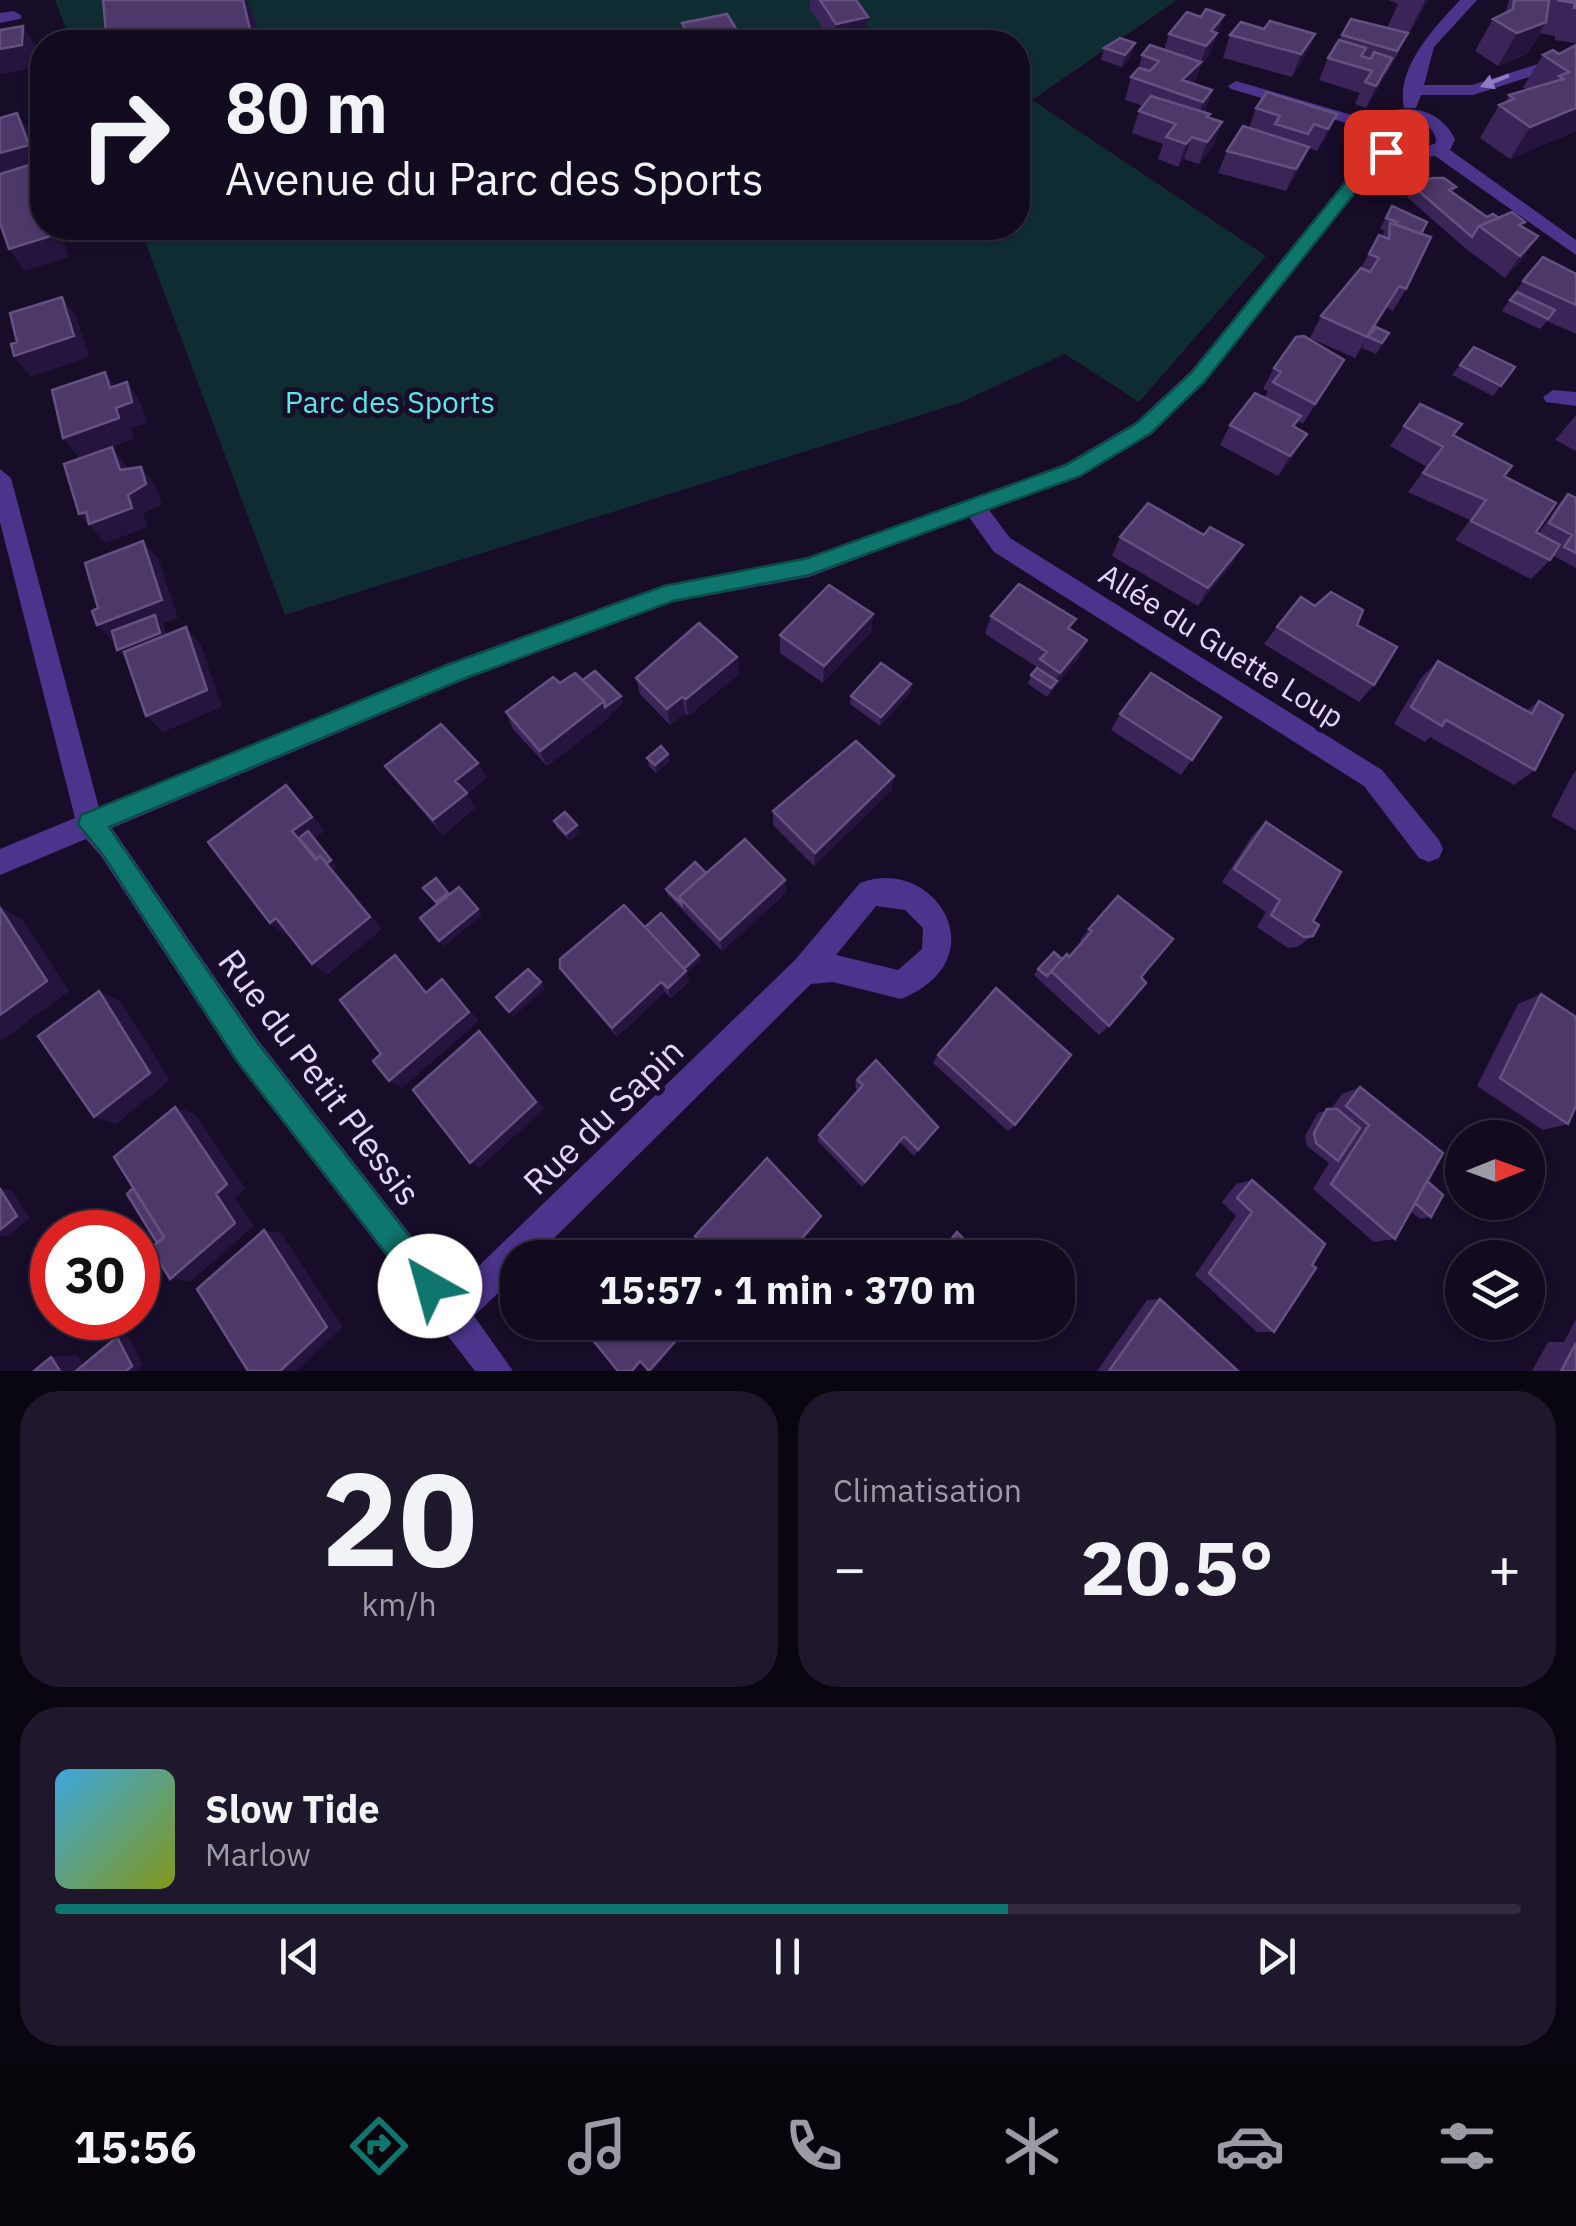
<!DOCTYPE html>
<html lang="fr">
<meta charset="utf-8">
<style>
:root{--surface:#120a1f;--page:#1f182c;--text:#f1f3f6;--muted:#9c9aa4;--line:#312b3d;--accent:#0f766e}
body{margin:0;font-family:"IBM Plex Sans",sans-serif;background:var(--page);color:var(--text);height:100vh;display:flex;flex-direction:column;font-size:38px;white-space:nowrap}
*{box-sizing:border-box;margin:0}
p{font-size:32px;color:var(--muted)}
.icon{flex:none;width:55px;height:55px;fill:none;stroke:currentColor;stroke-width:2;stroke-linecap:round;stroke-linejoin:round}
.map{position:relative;height:1371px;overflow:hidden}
.sheet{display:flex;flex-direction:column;gap:20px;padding:20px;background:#0a0611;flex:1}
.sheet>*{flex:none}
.banner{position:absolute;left:30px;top:30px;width:1000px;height:210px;border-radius:40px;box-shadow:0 2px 8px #0004,0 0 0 2px var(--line);background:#120a1f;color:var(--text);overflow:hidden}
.needle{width:65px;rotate:89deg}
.controls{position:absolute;left:1445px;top:1120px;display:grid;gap:20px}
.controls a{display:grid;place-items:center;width:100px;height:100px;border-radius:50%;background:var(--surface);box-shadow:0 2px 8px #0004,0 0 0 2px var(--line);font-size:50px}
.speed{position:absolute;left:30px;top:1210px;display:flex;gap:20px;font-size:50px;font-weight:700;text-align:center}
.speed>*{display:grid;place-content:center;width:130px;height:130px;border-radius:50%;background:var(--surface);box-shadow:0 2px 8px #0004,0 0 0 2px var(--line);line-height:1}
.speed .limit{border:15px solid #d22;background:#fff;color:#111}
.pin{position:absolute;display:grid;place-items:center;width:85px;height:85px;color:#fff;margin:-42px;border-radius:20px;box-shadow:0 5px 15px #0006}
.me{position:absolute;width:110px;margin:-55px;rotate:322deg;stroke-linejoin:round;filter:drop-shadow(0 0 8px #0008)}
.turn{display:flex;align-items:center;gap:35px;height:210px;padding:0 30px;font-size:45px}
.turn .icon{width:130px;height:130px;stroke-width:2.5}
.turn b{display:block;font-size:70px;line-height:85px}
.big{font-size:75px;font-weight:700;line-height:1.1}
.sheet .card{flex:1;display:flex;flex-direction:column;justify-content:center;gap:15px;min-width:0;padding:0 35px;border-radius:40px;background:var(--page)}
.sheet .dial{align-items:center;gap:0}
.dial b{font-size:130px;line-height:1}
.song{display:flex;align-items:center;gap:30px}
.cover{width:120px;height:120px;border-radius:15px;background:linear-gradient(135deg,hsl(200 70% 55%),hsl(70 70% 35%))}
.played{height:10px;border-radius:5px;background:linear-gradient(90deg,var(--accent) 65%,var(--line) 65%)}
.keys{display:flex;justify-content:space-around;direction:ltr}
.heat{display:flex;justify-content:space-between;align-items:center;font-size:55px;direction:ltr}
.sheet .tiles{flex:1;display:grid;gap:20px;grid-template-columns:1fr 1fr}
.card:last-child{grid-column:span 2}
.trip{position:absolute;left:500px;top:1240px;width:575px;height:100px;border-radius:40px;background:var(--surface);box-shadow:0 2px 8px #0004,0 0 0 2px var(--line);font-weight:700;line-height:100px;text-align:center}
.tabs{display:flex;height:160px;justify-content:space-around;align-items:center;background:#07040c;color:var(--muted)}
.tabs .icon{width:70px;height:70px}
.tabs .on{color:var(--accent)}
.tabs b{font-size:45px;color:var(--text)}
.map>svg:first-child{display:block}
.green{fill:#102c33}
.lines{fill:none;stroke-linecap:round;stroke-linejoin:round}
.lane{fill:#4c348c;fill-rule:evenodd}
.street{fill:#4c348c;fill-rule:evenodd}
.wall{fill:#3b2558}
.shaded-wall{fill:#25143d}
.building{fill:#4d386a;stroke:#655181;stroke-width:2.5}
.oneway{fill:#907cc0}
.route{fill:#0f766e;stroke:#0a4d48;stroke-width:2.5}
.labels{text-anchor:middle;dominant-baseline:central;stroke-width:10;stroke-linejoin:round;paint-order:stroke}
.park-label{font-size:30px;fill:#56eae8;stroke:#180d29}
.street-label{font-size:30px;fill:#e4d5ff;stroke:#180d29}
.near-street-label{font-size:35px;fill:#e4d5ff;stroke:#180d29}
</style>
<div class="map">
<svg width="1576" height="1371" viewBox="0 0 1576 1371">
<rect width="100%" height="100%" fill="#180d29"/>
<path class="green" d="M55,0H1177L1032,100L1266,256L1139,402L1065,354L959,403L285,615L140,228H1018V42H71Z"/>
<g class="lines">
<path class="lane" d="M1236,81L1386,125L1388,128L1380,133L1231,89L1228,86Z
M1553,390L1576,392V406L1546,402L1543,397Z"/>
<path class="street" d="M1460,0H1477L1434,47L1424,85H1472L1576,52V62L1473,95H1421L1416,108H1404C1395,68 1435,27 1460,0Z
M14,11L22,16L20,19L0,23V13Z
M1394,110C1420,106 1443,115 1455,139L1450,150L1576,240V255L1435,156L1417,158L1396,153L1373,170L1205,381L1152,434L1081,476L989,510L1010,538L1382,770L1439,840L1443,849L1439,858L1429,862L1419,858L1364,786L994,552L969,517L809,577L673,602L464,680L112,828L258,1040L454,1290L795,960L860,883C933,854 1001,958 901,999L833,982L811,984L534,1258H518V1274L474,1316L513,1371H475L236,1062L101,856L86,839L0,875V849L75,818L0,522V469L11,478L99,808L446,664L664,585L808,558L1065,464L1136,422L1191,371L1361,162L1383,145L1371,128L1380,115ZM1407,120C1421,121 1437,128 1436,143C1417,152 1400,145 1389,128L1392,123ZM876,906L905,910L923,928L922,949L898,970L836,955Z"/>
</g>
<path class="wall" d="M810,0H856L868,17L866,39L852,42H832L810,9Z
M1389,0H1428L1408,35H1407L1397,55L1366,108L1355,104L1360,93L1319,80L1328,58L1342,35L1387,28L1398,4Z
M1509,0H1576V43L1555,40V36L1540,33L1527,54L1498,66L1475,51L1493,19L1506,12Z
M1224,15L1209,55L1199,69L1194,84L1212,90L1205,112L1210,114L1209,118L1214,145L1199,164L1184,159L1178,167L1158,159L1163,144L1132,133L1139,111L1143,106L1125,100L1131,77L1139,68L1142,55L1164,50L1169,34L1201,17Z
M682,23L738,42H683Z
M1264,29L1315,34L1305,57L1292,77L1223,58L1230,35Z
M1576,45V131L1510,159L1480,138L1499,105L1505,103L1509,95L1527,90L1523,87L1543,55L1559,54Z
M1104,48L1132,54L1122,67L1101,60Z
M1256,108L1337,114L1326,137L1317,151L1309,148L1299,169L1286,191L1218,173L1227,151L1249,128Z
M1413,186L1456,187L1452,193L1487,217L1499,218L1522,226L1538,236L1523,258L1505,278L1465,248L1407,197Z
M1392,206L1421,234L1406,289L1393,311L1386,307L1355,358L1310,338L1321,316L1361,268L1379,235L1382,236L1385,231L1380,229Z
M1576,274V334L1547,321L1540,329L1502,311L1523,281Z
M1389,333L1376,354L1362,348L1368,337Z
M1344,360L1303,424L1298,421L1294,427L1295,454L1278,476L1220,445L1230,425L1264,398L1268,391L1263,389L1274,368Z
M1460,365L1515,367L1493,396L1452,375Z
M1576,415V451L1555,440Z
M1404,426L1504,476L1550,560L1531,579L1455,540L1470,520L1408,492L1427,467L1390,446Z
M1568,494L1576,498V568L1554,556L1562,545L1539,533L1559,504Z
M1204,535L1243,545L1232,564L1198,606L1112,556L1120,537Z
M1315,606L1357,625L1374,685L1359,702L1264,644L1277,627Z
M873,614L871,632L823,683L780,653V635Z
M991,616L1071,630L1087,640L1079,657L1047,697L1028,684L1031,675L1037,667L985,634Z
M737,657L739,674L688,716L685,713L670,725L640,694L636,678Z
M1438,661L1526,711L1539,701L1535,770L1514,785L1430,737L1425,742L1394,724L1421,678Z
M583,680L621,696L623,704L608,715L609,718L547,766L513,729L506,712L560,683Z
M911,684L910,693L880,726L850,704L851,696Z
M1120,714L1221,717L1181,775L1111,730Z
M647,758L670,761L656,773L649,766Z
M478,763L486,778L467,794L475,808L443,835L396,781L385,766Z
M1576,771V830L1551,816L1573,774Z
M894,776L891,791L814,866L773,825V811Z
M554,821L580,832L570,841L557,828Z
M1266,822L1313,921V936L1297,947L1288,948L1257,927L1266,912L1222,882L1252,836Z
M706,873L785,880L786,893L722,951L668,895L666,889Z
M645,927L701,960L686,973L689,982L671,998L665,992L617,1037L567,978L560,968Z
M1089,929L1141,977L1109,1026L1099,1035L1034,975L1038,969L1069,957L1082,942L1080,940Z
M1541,994L1568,1124L1543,1130L1477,1086L1518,1004Z
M938,1055L1015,1125L1008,1131L933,1063Z
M857,1080L938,1127L914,1156L900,1142L862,1187L818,1141L819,1135L858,1090L855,1087Z
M1360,1087L1427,1181L1431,1217L1420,1219L1410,1211L1395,1239L1374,1242L1313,1189L1329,1163L1307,1146L1305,1136L1318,1113L1331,1109L1342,1094Z
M1252,1180L1274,1332H1257L1195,1275L1236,1216L1222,1202L1236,1184Z
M1160,1299L1238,1371H1097L1147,1300Z
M1576,1319V1371H1532L1548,1342H1564Z"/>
<path class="shaded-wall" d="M243,0H247L255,20L260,42H253Z
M1425,0H1428L1408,35Z
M1224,15L1209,55L1199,69L1211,31Z
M868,17L866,39L852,42H835L836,24Z
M1546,22L1527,54L1498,66L1517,33Z
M23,26L37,48L36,68L0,74V49Z
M738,32V42H692Z
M1315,34L1305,57L1292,77L1301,54Z
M1135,43L1132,54L1122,67L1125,55Z
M1392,58L1382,81L1366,108L1376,86Z
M1201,62L1193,85L1182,80Z
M1212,90L1204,113L1196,124L1203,102Z
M1576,108V131L1510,159L1530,127Z
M17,113L32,136L42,164V167L39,168L42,174V191L0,180V153Z
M1337,114L1326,137L1317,151L1328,129Z
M1222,122L1214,145L1199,164L1207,142Z
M1192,137L1184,159L1178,167L1186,144Z
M1309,147L1299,169L1286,191L1296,169Z
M52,228H61L68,257L24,271L9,249Z
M1538,236L1523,258L1505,278L1520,256Z
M62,297L77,318L89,357L31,377L14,356Z
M1344,360L1332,381L1303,424L1315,404Z
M105,372L120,393L127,382L141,403L147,423L131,428L134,439L80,459L63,438L110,388Z
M1307,434L1295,454L1278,476L1290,456Z
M112,447L128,468L136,490L120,470Z
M141,467L156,486L162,504L143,514L148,527L105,543L79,514L128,495Z
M143,541L159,560L178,618L163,624L169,642L126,659L117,650L114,643L97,625Z
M1243,545L1232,564L1198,606L1208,588Z
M873,614L871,632L823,683L824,666Z
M186,627L201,645L222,707L163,732L146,716Z
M1087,640L1079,657L1047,697L1060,673Z
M737,657L739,674L688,716L686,699Z
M911,684L910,693L880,726L881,717Z
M621,696L623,704L608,715L609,718L547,766L540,751L604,701Z
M682,697L685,713L670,725L667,709Z
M668,754L670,761L656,773L655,765Z
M478,763L486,778L467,794L475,808L443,835L433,820L455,781Z
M894,776L891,791L814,866L815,853Z
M286,785L325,831L315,838L337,867L334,870L382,929L327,975L312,964Z
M577,825L580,832L570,841L566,834Z
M785,880L786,893L722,951L720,940Z
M0,907L22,919L69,991L1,1041L0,1040Z
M478,909L482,915L444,946L439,941Z
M276,918L291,929L285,935L270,923Z
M395,955L406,966L437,1003L426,993Z
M699,955L701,960L686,973L689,982L671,998L668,988L682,970Z
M442,979L479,1021L402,1088L389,1081Z
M541,982L545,988L513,1017L509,1012Z
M661,982L665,992L617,1037L612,1028Z
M99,991L120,1001L170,1080L116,1124L94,1117Z
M479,1031L489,1040L544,1109L480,1168L470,1163Z
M175,1107L195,1114L245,1188L235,1198L254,1226L191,1281L170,1279L216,1194Z
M0,1188L12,1190L30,1218L8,1236L2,1235L0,1237Z
M821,1216L820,1220L787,1258H785Z
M264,1230L281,1233L343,1327L296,1371H280Z
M692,1322H695L654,1369L649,1371Z
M129,1336L143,1365L137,1371H126L117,1337Z
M77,1355L86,1371H60L51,1357Z"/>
<path class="building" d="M103,0H243L253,42H107Z
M820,0H856L868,17L836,24Z
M1514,0H1549L1546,22L1517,33L1493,19L1513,9Z
M1557,0H1576V8H1574L1575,3Z
M1206,9L1224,15L1211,31L1217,33L1206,46L1169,34L1187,12L1201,17Z
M727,14L738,32L692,42L682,23Z
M1351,19L1408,33L1397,51L1342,35Z
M1270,21L1315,34L1301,54L1230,35L1241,22L1264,29Z
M23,26L22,45L0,49V30Z
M1120,38L1135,43L1125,55L1104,48Z
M1339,40L1366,48L1361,56L1371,59L1374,52L1392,58L1376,86L1365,82L1372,71L1328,58Z
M1150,45L1201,62L1182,80L1212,90L1203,102L1131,77L1139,68L1150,71L1159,61L1142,55Z
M1576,45V108L1530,127L1499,105L1514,99L1509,95L1563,79L1559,76L1569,72L1543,55L1553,50L1559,54Z
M1267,92L1337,114L1328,129L1314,124L1308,134L1275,124L1280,116L1256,108Z
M1151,96L1210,114L1207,117L1222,122L1207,142L1192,137L1186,144L1166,137L1176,124L1139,111Z
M17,113L29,145L0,153V118Z
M1243,126L1309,147L1296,169L1227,151Z
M35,163L42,191V228H52L54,235L9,249L0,223V174Z
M1432,178H1444L1456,187L1449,190L1487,217L1493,214L1499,218L1479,226L1472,237L1413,186Z
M1392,206L1427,222L1421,234L1394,224L1397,222L1386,218Z
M1512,212L1525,222L1519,225L1538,236L1520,256L1479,226Z
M1390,223L1431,237L1406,289L1399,286L1367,337L1321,316L1361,268L1370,272L1379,258L1369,254L1379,235L1389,239Z
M1543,257L1576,274V305L1523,281Z
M1517,292L1555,310L1548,319L1510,300Z
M62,297L74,336L14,356L11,344L17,342L10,313Z
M1376,327L1389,333L1382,343L1368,337Z
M1304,336L1344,360L1315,404L1273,382L1281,372L1274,368L1296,337Z
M1474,347L1515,367L1501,386L1460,365Z
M105,372L110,388L127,382L132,402L116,408L119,418L63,438L52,390Z
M1255,393L1301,416L1293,426L1307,434L1290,456L1230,425Z
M1420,404L1462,424L1453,435L1512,466L1504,476L1556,503L1536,532L1560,545L1550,560L1471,521L1486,500L1423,473L1443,447L1404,426Z
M112,447L120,470L141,467L146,484L128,495L132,508L89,524L86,512L79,514L64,464Z
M1568,494L1576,498V553L1564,547L1572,535L1549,523Z
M1148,503L1204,535L1210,527L1243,545L1208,588L1120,537Z
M143,541L162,600L97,625L92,611L98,608L85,563Z
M1019,584L1076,619L1068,628L1087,640L1060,673L1040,659L1047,652L991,616Z
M829,585L873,614L824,666L780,635Z
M1331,592L1363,610L1357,625L1397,647L1374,685L1277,627L1301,597L1315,606Z
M155,615L160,633L117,650L112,631Z
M699,623L737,657L686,699L682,697L667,709L636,678Z
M186,627L207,690L146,716L124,652Z
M1438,661L1532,714L1539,701L1563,715L1535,770L1446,720L1442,726L1411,707Z
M881,663L911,684L881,717L851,696Z
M1037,668L1057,681L1051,688L1031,675Z
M595,671L621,696L605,707L604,701L583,680Z
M575,673L604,701L540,751L506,712L553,677L560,683Z
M1151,673L1221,717L1192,760L1120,714Z
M441,724L478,763L455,781L467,793L433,820L385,766Z
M856,741L894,776L815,853L773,811Z
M661,746L668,754L655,765L647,758Z
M286,785L312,817L292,831L316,860L320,856L370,917L312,964L276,918L270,923L208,842Z
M565,812L577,825L566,834L554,821Z
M1266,822L1341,872L1313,921L1319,925L1313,936L1304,937L1271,915L1280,900L1234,869Z
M308,831L331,860L327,863L320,856L317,859L299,838Z
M745,839L785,880L720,940L679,897Z
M695,862L706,873L679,897L681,904L666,889Z
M436,878L448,893L436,902L423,888Z
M459,887L478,909L439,941L420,918Z
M1118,896L1173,939L1141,977L1146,983L1109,1026L1051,971L1067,954L1069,957L1092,931L1089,929Z
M624,905L686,971L668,988L661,982L612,1028L560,968V959Z
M0,908L47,981L0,1015Z
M661,913L699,955L684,969L645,927Z
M1054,952L1062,959L1047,976L1038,969Z
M395,955L426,993L442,979L469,1012L389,1081L373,1061L381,1054L340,1000Z
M528,969L541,982L509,1012L496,997Z
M996,988L1071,1055L1015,1125L938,1055Z
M99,991L150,1073L94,1117L38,1036Z
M1541,994L1576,1017V1106L1568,1124L1500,1078Z
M479,1031L536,1102L470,1163L413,1090Z
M876,1060L938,1127L918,1150L904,1136L865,1182L819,1135L863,1085L857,1080Z
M1360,1087L1443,1153L1395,1239L1331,1184L1369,1125L1346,1106Z
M175,1107L227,1184L216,1194L235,1223L170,1279L151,1248L164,1237L114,1157Z
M1327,1109H1337L1360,1128L1338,1161L1316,1143L1314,1133Z
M767,1158L821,1216L785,1258H714L695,1236Z
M1252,1180L1325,1244L1312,1265L1316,1268L1274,1332L1209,1273L1252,1212L1237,1198Z
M1427,1181L1443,1195L1431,1217L1415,1203Z
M133,1188L164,1237L157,1243L127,1194Z
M0,1189L17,1216L0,1230Z
M264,1230L327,1327L280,1371H248L197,1289Z
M957,1232L977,1253L974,1258H931L927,1254L935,1244L942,1251Z
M663,1241L677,1258H648Z
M1160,1299L1238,1371H1109Z
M588,1322H692L649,1371L640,1361L632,1371H618L583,1328Z
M117,1337L132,1366L126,1371H76Z
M1576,1343V1371H1561Z
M51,1357L60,1371H34Z"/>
<defs><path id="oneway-solid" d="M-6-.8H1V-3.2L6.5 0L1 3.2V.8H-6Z" transform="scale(2.5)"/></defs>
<use class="oneway" href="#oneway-solid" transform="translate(1495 81) rotate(158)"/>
<path class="route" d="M1380,148L1394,152L1373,170L1205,381L1151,433L1080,476L809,575L673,601L463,679L109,827L256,1041L440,1275L444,1286L440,1296L430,1301L419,1296L237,1061L103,855L78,824L81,815L447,665L664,586L808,558L1066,465L1137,423L1192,372L1361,163Z"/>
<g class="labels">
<g class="park-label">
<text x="390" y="401">Parc des Sports</text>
</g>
<g class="street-label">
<text transform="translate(1222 645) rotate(32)">Allée du Guette Loup</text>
</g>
<g class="near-street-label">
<text transform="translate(320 1077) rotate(53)">Rue du Petit Plessis</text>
<text transform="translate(603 1116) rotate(-44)">Rue du Sapin</text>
</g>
</g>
</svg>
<div class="controls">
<a><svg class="needle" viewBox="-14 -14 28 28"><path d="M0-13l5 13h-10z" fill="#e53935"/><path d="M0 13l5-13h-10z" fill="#9c9aa4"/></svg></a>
<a><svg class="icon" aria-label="layers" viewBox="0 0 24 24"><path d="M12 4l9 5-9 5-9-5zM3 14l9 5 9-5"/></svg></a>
</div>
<div class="speed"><div class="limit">30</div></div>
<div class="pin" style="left:1386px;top:152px;background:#d93025"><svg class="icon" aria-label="arrive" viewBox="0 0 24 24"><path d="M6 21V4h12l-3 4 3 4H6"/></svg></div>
<svg class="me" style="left:430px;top:1286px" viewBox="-20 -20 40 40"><circle r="19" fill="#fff"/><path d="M0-13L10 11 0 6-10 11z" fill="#0f766e"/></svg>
<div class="trip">15:57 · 1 min · 370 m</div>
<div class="banner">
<div class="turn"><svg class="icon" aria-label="right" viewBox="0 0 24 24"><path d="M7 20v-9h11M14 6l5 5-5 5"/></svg><div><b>80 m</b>Avenue du Parc des Sports</div></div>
</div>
</div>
<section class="sheet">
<div class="tiles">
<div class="card dial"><b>20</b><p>km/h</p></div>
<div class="card"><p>Climatisation</p>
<div class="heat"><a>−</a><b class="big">20.5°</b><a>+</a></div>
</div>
<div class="card">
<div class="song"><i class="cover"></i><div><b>Slow Tide</b><p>Marlow</p></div></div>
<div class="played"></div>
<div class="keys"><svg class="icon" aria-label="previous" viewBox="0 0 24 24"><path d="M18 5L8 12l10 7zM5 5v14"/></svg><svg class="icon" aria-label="pause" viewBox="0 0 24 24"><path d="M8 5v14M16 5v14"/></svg><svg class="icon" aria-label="next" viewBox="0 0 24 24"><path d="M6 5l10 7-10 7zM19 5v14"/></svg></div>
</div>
</div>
</section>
<nav class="tabs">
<b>15:56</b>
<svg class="icon on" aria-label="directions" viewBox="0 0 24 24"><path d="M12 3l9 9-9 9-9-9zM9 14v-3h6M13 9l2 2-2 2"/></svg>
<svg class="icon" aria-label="music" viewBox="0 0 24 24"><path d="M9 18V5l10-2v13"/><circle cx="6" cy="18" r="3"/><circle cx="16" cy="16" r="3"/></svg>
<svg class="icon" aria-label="phone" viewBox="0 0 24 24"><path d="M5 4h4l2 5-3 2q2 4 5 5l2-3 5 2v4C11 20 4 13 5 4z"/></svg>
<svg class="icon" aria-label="climate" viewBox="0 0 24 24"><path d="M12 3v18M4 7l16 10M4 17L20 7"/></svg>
<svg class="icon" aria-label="car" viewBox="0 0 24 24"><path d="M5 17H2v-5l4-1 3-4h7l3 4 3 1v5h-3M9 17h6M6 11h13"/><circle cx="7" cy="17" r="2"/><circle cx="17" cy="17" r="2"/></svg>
<svg class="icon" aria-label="filters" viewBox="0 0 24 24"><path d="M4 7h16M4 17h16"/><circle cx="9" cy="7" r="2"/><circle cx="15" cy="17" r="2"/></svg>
</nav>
